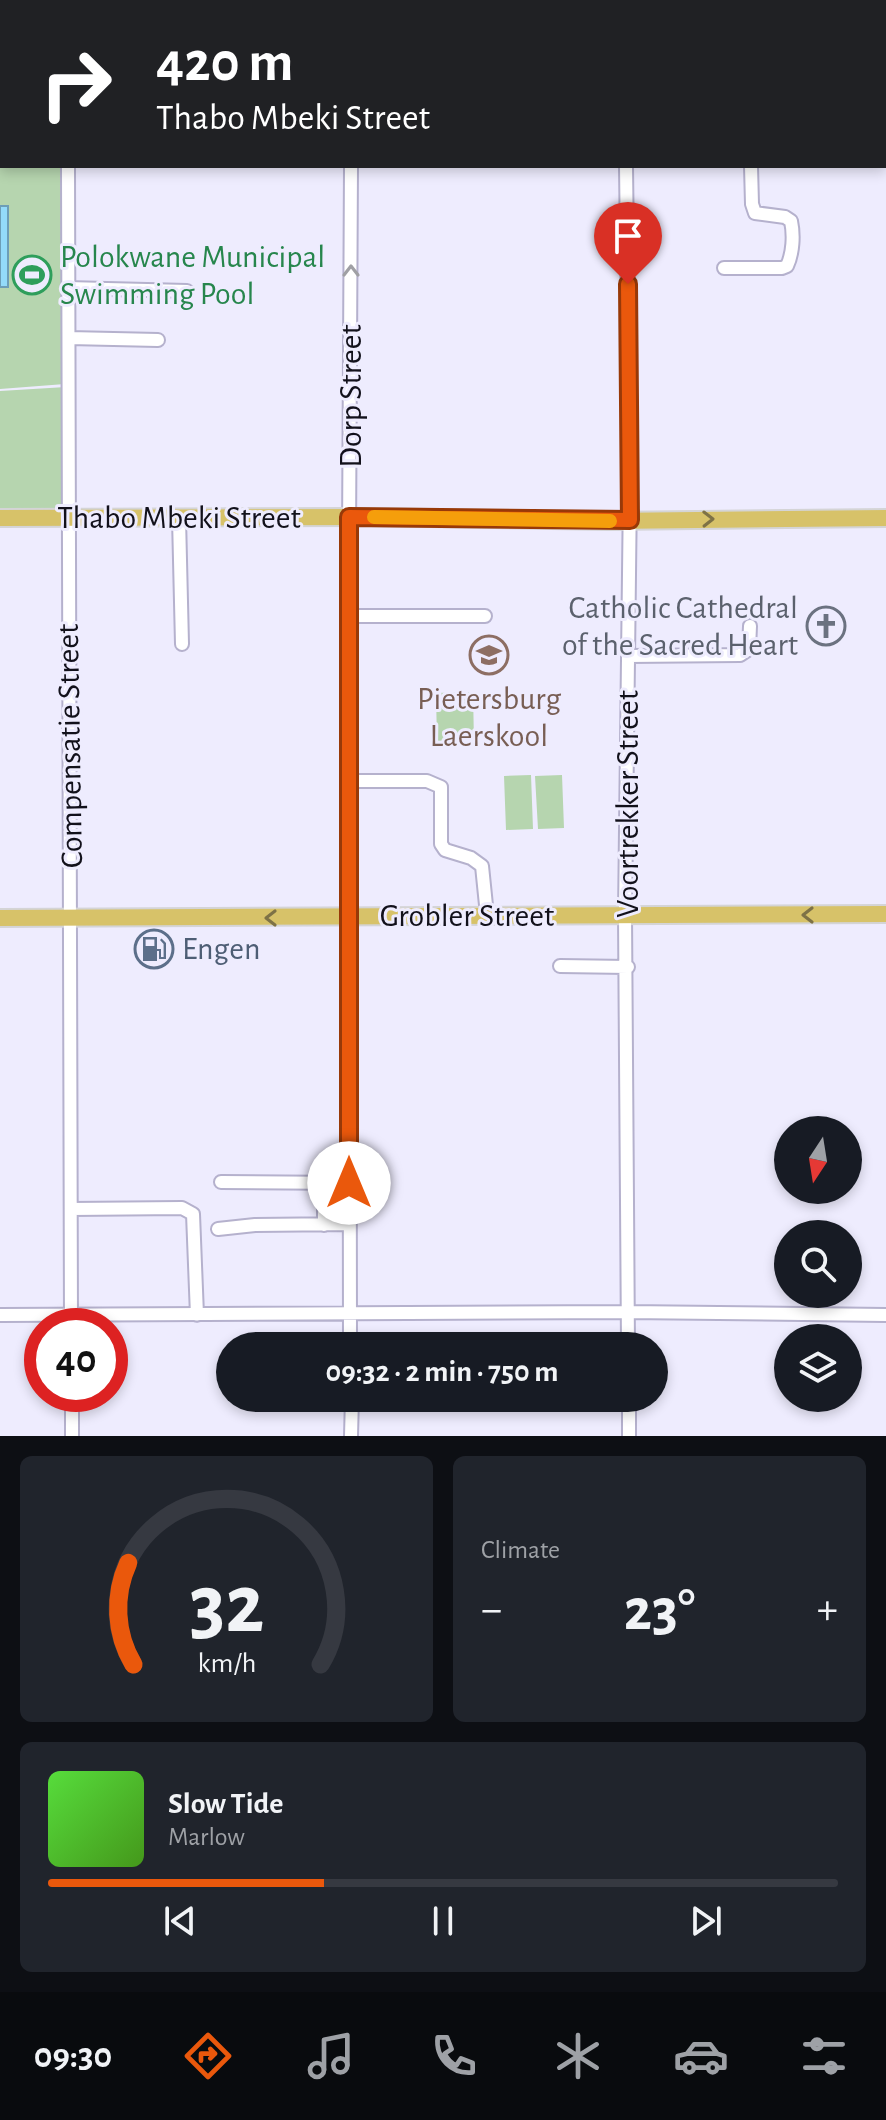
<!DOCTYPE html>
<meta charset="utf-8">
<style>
:root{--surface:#171b24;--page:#20242c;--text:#f1f3f6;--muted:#9ea1a6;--line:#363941;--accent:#ea580c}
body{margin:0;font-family:"Alegreya Sans",sans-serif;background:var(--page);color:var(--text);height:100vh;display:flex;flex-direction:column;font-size:30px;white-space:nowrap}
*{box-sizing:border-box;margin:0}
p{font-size:26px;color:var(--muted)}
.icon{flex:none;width:44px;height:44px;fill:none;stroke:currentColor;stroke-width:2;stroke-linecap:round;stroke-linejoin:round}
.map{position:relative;height:1436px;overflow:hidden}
.sheet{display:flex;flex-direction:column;gap:20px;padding:20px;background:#0d0f14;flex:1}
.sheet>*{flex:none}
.hud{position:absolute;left:0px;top:0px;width:886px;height:168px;box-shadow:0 4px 12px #0003;background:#202124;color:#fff;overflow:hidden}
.needle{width:52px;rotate:192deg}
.tools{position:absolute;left:774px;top:1116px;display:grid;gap:16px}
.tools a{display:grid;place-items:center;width:88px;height:88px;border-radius:50%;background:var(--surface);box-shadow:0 4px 12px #0003;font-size:40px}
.speed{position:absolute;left:24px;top:1308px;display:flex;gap:16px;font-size:40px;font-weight:700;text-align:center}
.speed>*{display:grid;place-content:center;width:104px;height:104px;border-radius:50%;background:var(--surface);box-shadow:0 4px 12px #0003;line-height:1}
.speed .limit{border:12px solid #d22;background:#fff;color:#111}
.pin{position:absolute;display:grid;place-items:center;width:68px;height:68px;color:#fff;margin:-82px -34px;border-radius:50% 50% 50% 0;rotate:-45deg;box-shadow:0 0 8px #0007}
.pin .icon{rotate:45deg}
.me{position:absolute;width:88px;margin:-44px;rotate:0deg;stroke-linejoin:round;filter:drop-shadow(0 0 6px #0008)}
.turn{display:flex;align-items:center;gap:28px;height:168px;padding:0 24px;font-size:36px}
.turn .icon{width:104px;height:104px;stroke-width:2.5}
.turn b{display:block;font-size:56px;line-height:68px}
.big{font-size:60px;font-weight:600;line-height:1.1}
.sheet .tile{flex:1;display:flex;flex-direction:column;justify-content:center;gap:12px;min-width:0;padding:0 28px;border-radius:12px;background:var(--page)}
.sheet .dial{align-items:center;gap:0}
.dial svg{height:208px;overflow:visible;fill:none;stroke:var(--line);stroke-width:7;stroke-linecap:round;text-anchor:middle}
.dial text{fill:var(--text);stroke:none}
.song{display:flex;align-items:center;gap:24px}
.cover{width:96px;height:96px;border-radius:12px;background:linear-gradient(135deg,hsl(110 70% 55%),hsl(100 70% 35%))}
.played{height:8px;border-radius:4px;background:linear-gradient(90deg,var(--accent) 35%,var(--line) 35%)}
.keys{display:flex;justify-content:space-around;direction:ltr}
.heat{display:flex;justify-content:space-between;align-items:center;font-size:44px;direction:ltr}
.sheet .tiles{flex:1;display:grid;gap:20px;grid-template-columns:1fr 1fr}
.tile:last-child{grid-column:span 2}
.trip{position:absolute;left:216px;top:1332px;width:452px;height:80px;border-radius:40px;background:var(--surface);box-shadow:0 4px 12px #0003;font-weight:600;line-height:80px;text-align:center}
.dock{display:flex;height:128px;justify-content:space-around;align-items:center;background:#090b0e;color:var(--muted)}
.dock .icon{width:56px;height:56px}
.dock .selected{color:var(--accent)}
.dock b{font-size:36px;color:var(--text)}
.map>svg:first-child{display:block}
.green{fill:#b6d5af}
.water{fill:#94dbfa;stroke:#6d9eb7;stroke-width:2}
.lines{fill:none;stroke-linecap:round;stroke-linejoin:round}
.minor-casing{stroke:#b5b1cd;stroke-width:16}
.major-casing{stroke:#d4d4d6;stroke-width:20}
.minor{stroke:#fff;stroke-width:12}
.major{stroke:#d7c269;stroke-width:16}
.oneway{stroke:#a0a0a4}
.oneway2{stroke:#7e7246}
.route-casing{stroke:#983908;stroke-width:20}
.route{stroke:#ea580c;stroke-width:14}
.slow{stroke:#f59e0b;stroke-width:14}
.labels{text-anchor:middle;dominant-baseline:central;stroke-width:6;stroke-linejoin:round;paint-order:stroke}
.leisure-label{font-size:32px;fill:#27864d;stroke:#eeecfe;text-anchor:start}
.street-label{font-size:32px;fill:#12111b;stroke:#eeecfe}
.worship-label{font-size:32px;fill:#5b616d;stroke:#eeecfe;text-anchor:end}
.education-label{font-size:32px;fill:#785e54;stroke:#eeecfe}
.service-label{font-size:32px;fill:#4e5e75;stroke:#eeecfe;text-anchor:start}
</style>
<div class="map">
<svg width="886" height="1436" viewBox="0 0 886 1436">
<rect width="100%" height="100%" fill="#eeecfe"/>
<path class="green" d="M0,131L2,166H64L65,384L0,389Z
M66,387L67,509H0V391Z
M473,692L474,743L437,744L436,693Z
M531,775L533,829L506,830L504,776Z
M562,775L564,828L538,829L535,776Z"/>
<path class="water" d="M0,206H8V287H0Z"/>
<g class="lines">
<g class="minor-casing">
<path id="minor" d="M68,0V2
M351,0V2
M626,0V2
M0,127H2
M884,127H886
M68,166L71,1326
M626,166L630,489L625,915L628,1346
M724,268H782L787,266C793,253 794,235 791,221L785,217L755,213L752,204L751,166
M67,288L187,291
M69,338L158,340
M179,518L182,644
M349,616H485
M628,656L740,655L749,649L750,626
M350,781H427L441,787V844L445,850L471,858L482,866L487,915
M560,966L628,967
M221,1182L349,1183
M71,1209L182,1208L193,1214L197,1315
M324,1225V1183
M218,1229L255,1225L349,1224
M0,1315L628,1312L886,1315
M350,1346L349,538L351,166
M72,1394V1436
M629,1398V1436
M351,1436L352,1398"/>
</g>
<g class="major-casing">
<path id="major" d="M0,518L367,517L608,521L886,518
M0,918L886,914"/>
</g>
<use href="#minor" class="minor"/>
<use href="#major" class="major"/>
</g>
<defs><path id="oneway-chevron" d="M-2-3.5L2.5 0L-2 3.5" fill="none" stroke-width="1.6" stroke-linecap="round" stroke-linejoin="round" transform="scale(2)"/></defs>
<use class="oneway" href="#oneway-chevron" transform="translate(351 271) rotate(-90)"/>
<g class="oneway2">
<use href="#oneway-chevron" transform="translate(708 519) rotate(-1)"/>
<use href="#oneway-chevron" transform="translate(808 915) rotate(180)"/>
<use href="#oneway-chevron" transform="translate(271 918) rotate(180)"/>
</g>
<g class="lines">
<g class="route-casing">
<path id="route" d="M349,1183V517L630,520L628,284"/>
</g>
<use href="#route" class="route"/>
<path class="slow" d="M374,517L610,521"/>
</g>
<defs>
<g id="stadium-ring" transform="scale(2)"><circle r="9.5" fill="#eeecfe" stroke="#2e9e5b" stroke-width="1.5"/><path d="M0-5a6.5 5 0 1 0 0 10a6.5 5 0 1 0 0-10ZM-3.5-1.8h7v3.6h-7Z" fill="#2e9e5b"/></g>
<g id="church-ring" transform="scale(2)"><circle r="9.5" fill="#eeecfe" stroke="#6b7280" stroke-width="1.5"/><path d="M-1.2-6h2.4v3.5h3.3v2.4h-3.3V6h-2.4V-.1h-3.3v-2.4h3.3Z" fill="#6b7280"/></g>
<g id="school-ring" transform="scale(2)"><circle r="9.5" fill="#eeecfe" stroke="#8d6e63" stroke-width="1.5"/><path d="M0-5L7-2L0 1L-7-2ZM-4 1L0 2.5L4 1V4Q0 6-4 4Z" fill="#8d6e63"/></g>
<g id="fuel-ring" transform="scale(2)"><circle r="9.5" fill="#eeecfe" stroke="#5c6f8a" stroke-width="1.5"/><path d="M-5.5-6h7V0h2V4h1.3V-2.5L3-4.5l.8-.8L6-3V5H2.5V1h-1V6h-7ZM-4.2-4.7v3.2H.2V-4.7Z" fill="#5c6f8a"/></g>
</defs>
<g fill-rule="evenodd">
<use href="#stadium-ring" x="32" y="275"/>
<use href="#church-ring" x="826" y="626"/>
<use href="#school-ring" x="489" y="655"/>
<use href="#fuel-ring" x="154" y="949"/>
</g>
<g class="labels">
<g class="leisure-label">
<text x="60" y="257">Polokwane Municipal<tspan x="60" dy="37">Swimming Pool</tspan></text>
</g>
<g class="street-label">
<text transform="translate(351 396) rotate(-90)">Dorp Street</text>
<text x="179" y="518">Thabo Mbeki Street</text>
<text transform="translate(70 746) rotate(-91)">Compensatie Street</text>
<text transform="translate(628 804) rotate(-90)">Voortrekker Street</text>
<text x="467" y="916">Grobler Street</text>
</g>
<g class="worship-label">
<text x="798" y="608">Catholic Cathedral<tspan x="798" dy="37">of the Sacred Heart</tspan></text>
</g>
<g class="education-label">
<text x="489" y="699">Pietersburg<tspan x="489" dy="37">Laerskool</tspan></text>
</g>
<g class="service-label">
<text x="182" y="949">Engen</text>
</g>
</g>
</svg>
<div class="tools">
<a><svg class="needle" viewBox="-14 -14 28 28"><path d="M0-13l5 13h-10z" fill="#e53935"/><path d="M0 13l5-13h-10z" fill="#9ea1a6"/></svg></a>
<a><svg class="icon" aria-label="search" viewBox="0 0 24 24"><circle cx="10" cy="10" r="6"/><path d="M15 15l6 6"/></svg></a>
<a><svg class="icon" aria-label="layers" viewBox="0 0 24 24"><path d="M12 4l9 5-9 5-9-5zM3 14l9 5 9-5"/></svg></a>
</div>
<div class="speed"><div class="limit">40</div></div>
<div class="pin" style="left:628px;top:284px;background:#d93025"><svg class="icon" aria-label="arrive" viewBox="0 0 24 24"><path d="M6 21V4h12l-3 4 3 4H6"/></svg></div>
<svg class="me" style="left:349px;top:1183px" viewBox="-20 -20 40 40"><circle r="19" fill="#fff"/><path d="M0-13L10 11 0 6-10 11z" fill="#ea580c"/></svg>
<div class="trip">09:32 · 2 min · 750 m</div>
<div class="hud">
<div class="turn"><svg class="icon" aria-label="right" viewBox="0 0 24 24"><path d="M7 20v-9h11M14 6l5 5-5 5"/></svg><div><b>420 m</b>Thabo Mbeki Street</div></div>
</div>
</div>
<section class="sheet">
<div class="tiles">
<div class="tile dial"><svg viewBox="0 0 100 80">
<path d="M14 69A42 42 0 1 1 86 69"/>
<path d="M14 69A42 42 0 0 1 12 30" stroke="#ea580c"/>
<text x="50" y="56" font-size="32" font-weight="700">32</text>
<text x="50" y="72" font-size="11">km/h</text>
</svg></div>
<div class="tile"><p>Climate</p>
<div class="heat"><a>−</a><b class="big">23°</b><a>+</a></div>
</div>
<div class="tile">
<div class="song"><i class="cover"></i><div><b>Slow Tide</b><p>Marlow</p></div></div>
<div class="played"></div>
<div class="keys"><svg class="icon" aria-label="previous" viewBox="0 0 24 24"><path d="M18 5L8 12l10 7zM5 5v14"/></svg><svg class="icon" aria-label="pause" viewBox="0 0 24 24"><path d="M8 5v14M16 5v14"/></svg><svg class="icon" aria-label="next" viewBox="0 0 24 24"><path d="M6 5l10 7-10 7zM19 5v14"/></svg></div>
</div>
</div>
</section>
<nav class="dock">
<b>09:30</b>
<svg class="icon selected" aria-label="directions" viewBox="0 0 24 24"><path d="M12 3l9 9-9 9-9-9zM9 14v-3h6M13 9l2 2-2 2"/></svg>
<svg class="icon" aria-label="music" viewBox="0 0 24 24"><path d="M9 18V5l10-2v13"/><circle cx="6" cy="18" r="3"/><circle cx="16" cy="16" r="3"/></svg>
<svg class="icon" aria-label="phone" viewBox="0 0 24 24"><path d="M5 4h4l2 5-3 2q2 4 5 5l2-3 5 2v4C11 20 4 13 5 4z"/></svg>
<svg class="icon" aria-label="climate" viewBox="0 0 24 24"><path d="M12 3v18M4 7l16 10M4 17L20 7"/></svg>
<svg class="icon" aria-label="car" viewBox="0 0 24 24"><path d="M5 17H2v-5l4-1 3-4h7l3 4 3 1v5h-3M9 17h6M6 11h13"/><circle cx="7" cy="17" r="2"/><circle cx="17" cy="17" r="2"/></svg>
<svg class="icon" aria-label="filters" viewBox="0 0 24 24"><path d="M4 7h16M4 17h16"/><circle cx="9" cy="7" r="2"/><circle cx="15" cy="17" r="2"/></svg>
</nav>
